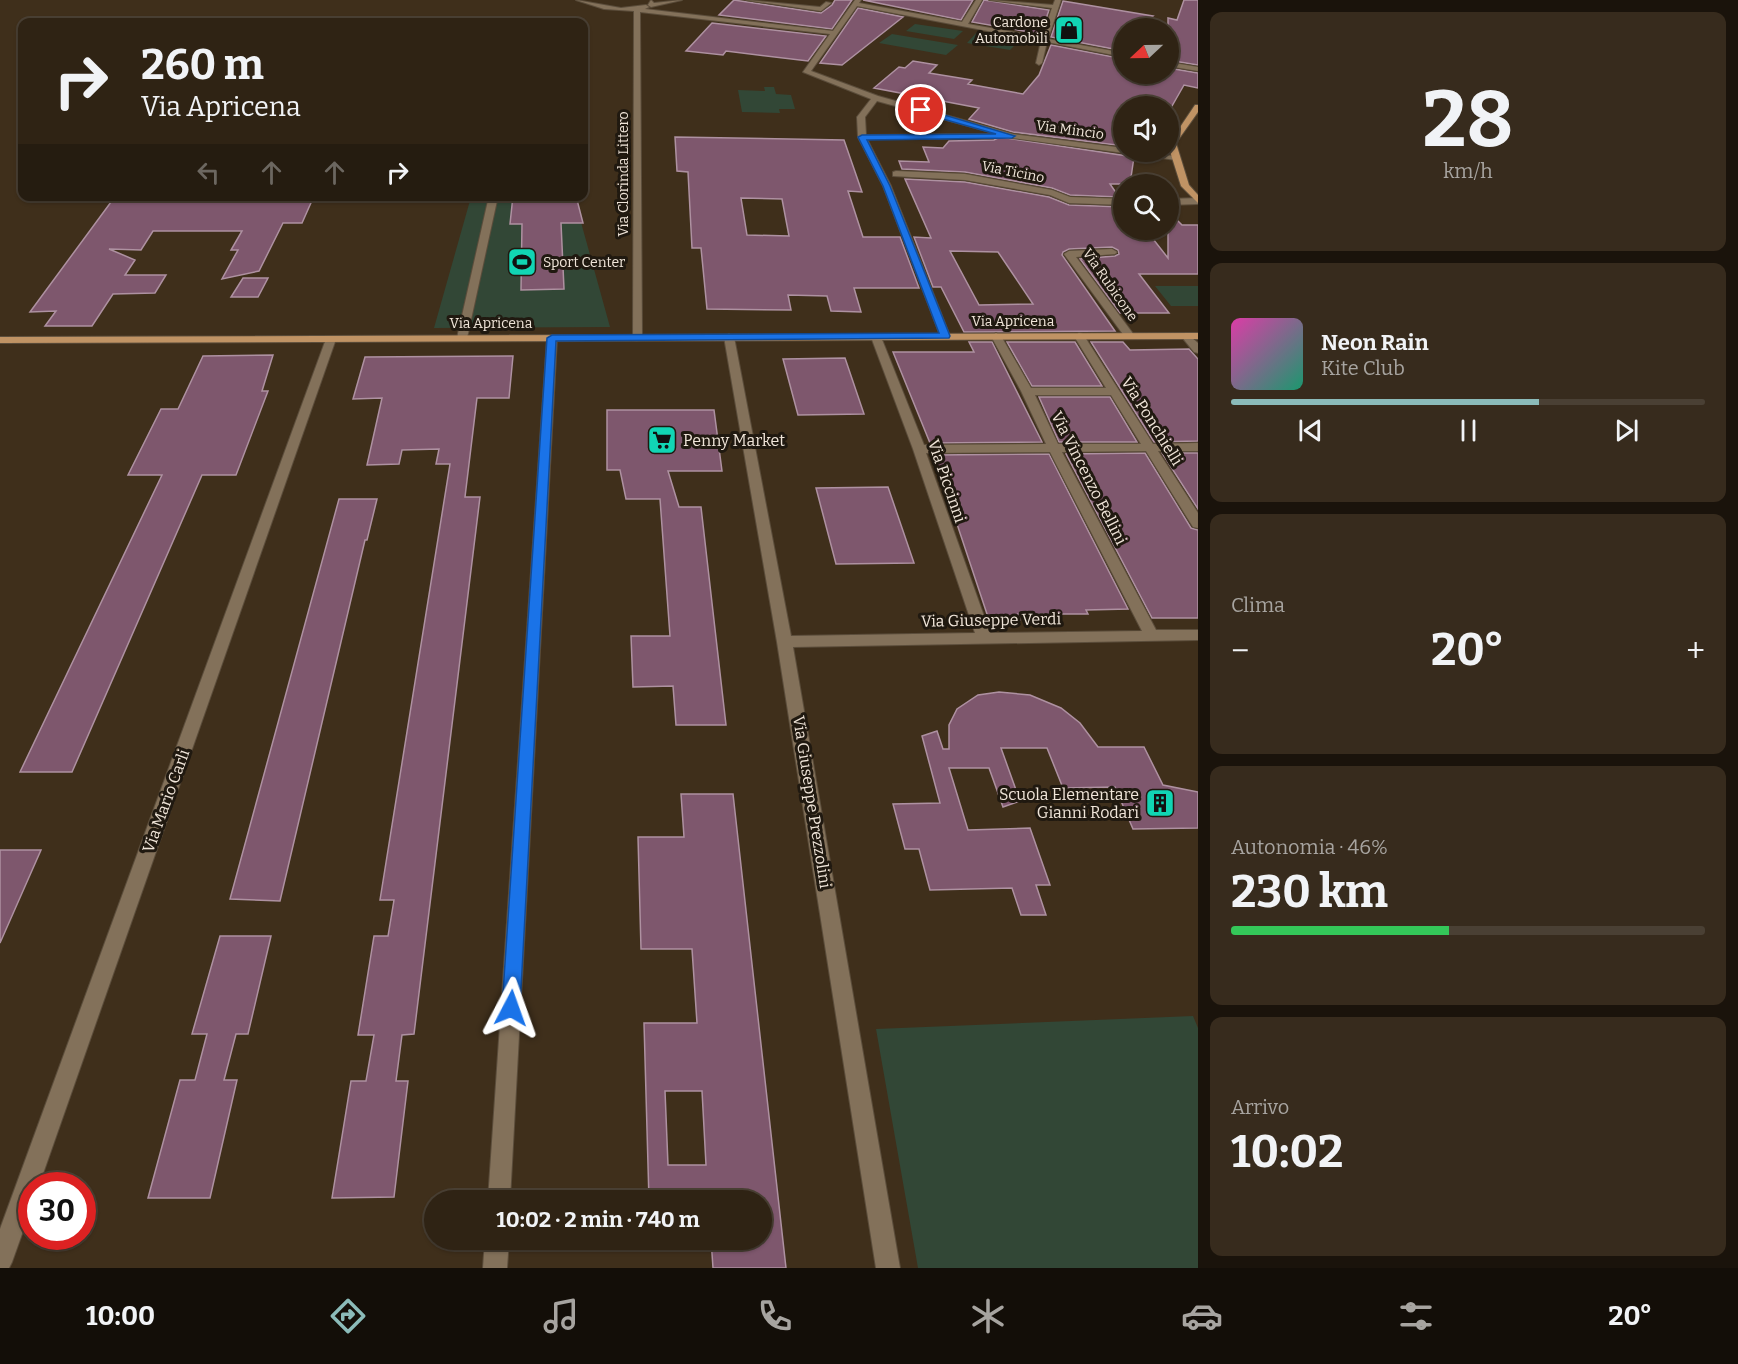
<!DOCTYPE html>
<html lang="it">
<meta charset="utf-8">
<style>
:root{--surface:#2f2314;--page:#372b1d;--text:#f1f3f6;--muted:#a7a4a0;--line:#4a4034;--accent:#8bbbb9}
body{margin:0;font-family:Bitter,serif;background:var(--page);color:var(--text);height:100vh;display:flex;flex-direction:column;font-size:22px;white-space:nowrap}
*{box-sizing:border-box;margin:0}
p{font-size:20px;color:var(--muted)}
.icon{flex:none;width:33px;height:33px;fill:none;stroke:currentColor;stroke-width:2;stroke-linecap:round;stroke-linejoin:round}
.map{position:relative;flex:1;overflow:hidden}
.drawer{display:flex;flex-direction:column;gap:12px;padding:12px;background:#1a130b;width:540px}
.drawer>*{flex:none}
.hud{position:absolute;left:18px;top:18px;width:570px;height:183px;border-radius:12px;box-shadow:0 2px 4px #0004,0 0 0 2px var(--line);background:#2f2314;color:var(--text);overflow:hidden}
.needle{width:39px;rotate:248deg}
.buttons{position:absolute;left:1113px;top:18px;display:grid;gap:12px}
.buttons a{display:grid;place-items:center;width:66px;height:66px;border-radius:50%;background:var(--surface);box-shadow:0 2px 4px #0004,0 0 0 2px var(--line);font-size:30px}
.speed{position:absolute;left:18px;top:1172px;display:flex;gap:12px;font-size:30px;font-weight:700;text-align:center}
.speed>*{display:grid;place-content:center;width:78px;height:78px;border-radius:50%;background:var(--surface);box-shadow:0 2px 4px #0004,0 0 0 2px var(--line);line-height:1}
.speed .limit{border:9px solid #d22;background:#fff;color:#111}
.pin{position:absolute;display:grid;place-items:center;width:51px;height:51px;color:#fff;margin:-26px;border:3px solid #fff;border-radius:50%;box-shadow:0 2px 6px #0007}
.me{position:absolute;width:66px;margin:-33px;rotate:4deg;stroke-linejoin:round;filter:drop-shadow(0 0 4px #0008)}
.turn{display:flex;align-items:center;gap:21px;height:126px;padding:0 24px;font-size:27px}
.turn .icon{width:78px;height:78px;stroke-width:2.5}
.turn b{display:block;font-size:42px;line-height:51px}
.lanes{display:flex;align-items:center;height:57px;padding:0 24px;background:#0003;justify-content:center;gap:30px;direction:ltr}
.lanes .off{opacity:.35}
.big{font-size:45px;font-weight:700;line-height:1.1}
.drawer .widget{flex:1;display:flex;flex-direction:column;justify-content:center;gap:9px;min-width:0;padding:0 21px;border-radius:12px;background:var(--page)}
.drawer .dial{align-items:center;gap:0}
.dial b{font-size:78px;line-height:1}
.song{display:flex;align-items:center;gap:18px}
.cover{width:72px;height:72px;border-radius:9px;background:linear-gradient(135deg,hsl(320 70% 55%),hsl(160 70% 35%))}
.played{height:6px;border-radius:3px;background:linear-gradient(90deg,var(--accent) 65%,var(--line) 65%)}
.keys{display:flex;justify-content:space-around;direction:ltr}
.heat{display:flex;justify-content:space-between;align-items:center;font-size:33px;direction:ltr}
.charge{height:9px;border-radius:4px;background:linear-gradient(90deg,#34c759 46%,var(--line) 0)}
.trip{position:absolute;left:424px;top:1190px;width:348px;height:60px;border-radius:30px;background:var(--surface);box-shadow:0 2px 4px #0004,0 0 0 2px var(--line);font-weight:700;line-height:60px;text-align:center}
.menu{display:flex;height:96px;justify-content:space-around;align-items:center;background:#130e08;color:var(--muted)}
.menu .icon{width:42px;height:42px}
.menu .active{color:var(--accent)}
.menu b{font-size:27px;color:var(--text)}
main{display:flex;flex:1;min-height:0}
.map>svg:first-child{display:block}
.green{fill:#324736}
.building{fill:#7e576d;stroke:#ae91a1;stroke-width:1.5;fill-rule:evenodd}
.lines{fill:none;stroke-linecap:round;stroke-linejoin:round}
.minor-casing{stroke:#5b4d3b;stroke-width:2}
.major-casing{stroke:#5b4d3b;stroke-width:2}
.minor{fill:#83715a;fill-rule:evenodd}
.major{fill:#c09364;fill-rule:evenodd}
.route{fill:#1a73e8;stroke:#114b97;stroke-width:1.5}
.labels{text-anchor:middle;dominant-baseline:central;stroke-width:6;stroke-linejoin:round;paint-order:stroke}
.far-poi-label{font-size:14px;fill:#f0e5d9;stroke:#201910;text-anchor:end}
.far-street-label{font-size:14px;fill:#f0e5d9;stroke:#201910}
.street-label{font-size:16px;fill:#f0e5d9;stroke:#201910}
.poi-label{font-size:16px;fill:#f0e5d9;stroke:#201910;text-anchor:start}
</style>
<main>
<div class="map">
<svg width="1198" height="1268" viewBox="0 0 1198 1268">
<rect width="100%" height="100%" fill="#3f2f1b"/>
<path class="green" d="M915,24L963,31L954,39L906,31Z
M977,32L1021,39L1010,50L967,43Z
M892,34L958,45L946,55L879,43Z
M764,87H774L776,94L791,95L795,109H779L780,113L742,112L738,90L765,91Z
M471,197H574L610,327L434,328Z
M1155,286H1198V306H1171Z
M1193,1016L1198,1028V1268H918L876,1029Z"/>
<path class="building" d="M734,0L821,13L832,5L835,0H852L832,29L719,15Z
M863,0H973L961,20Z
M984,0L1049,10L1041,34L972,22Z
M1184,0H1198V65L1168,60V18L1177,20Z
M1063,1L1153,16L1138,28H1124V51L1051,37Z
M858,8L903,17L842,65L820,63Z
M712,23L826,36L808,61L726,51L723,55L686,51Z
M1051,45L1124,59V74H1168V68L1198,73V88L1184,85L1168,113V106L1151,103L1149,106H1124V146L1013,132L969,119L979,108L874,88L899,67L905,68L913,61L937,65L929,73L972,80L968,84L1023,94L1039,75Z
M675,137L844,140L862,192L848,191L863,237H900L919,288H854L861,312L831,311L827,296L788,295L791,310L707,309L701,248H692L688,172L677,171ZM741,198L782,199L789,236L747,235Z
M1000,137L1134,157L1130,184H1110L1119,197L1070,195L1052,188L965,172L902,169L899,161L929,162L923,147L943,148L949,141L994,140Z
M905,179L965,182L1049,197L1069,205L1124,207V230H1146L1168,258V211L1182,225H1198V274H1139L1169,313H1120L1080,259L1115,256L1119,254L1118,250L1112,247L1069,249L1063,252L1062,255L1115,331L964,332L941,287H933L914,237L931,238ZM950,251L998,252L1033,304L979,305Z
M282,196H314L302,223H283L259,271L222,279L238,250H231L242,231H153L141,250L109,249L135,260L125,275H166L155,293L113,294L92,326H45L56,311L30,312L111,202L280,201Z
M513,196H576L583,223H561L564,289L521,290L522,224H510Z
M243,278H268L258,297H231Z
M969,342H992L1042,442L930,443L893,352H974Z
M1007,342H1075L1102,386H1032Z
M1091,342H1123L1130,350L1189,349L1198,359V441L1154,442Z
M273,355L262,391H268L236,475H202L72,772H20L162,475H128L161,409H178L203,356Z
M513,356L509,398H477L465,497H480L414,1034L402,1035L396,1081H408L394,1197L332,1198L351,1081H366L374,1035H358L374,936H388L394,900H380L450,464H436L439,449L402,450L399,464L367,465L382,398L353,399L365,357Z
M845,358L864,414L798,415L783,359Z
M1039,397H1110L1137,442H1059Z
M607,410H714L722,471H668L679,507H701L726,725H676L673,686L633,687L631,636H670L660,499H626L620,470H607Z
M1145,453L1191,528L1198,530V618H1152L1066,454Z
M1162,453H1198V509Z
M1049,454L1128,609L1086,610L1088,614H1018L1020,620H989L934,455Z
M888,487L914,563L836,564L816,488Z
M339,499H377L367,540H365L280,901L230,899Z
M999,692L1030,695L1061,708L1080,723L1098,747H1144L1163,785L1198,792V828L1133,829L1115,787L1063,788L1047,748H1001L1020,801L1003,807L989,768H949L968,830L1030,828L1050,885H1036L1046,915H1021L1012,888L930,890L919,849H905L893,804L940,803L922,736L937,731L943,749H949V725L957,709L978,695Z
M681,794H733L786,1268H713L711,1239H762V1200H649L644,1023H697L692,949H641L638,837H684ZM665,1091H702L706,1165H668Z
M0,850H41L0,943Z
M220,936H271L248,1034H236L224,1080H237L210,1198H148L180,1080H195L207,1034H192Z"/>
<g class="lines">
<g class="minor-casing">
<path id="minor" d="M576,0L621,8L646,5L649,7L645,9L833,31L855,0H861L859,3L962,22L976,0H982L968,24L1042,37L1052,8L989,0L1053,5L1055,0H1061L1048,39L1124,53V57L1047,42L1042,63L1039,65L1036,63L1041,41L857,6L811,71L878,96L1013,134L1124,148V152L1176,156L1180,158L1176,160L1012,138L877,101L865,117L866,135L994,134L998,136L994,138L867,139L891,186L950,336L945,339L941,338L883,186L858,137L857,117L871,99L803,72L830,34L640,12L642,338L637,341L633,340L634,11L604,9Z
M651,0L654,3L682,0L651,7L648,5Z
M746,0L820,7L826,2L831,3L821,11Z
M1168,62L1198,67V71L1168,66Z
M896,171L965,174L1052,190L1070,197L1124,199V205L1069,203L1050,195L965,180L893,176V172Z
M489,196H498L467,338L462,341L457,338Z
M1198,198V204L1168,205V199Z
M1112,249L1117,252L1115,254L1076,257L1134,335L1129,338L1125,337L1064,254L1069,251Z
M996,333L1001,336L1031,388H1106L1074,336L1079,333L1083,334L1153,444L1198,443V451H1158L1198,513V528L1193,527L1146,451L1062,452L1156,630H1198V640L793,647L900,1268H876L777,642L724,337L729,334L734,337L791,636L975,633L913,449L871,337L876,334L881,337L924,445L1046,444L1021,391L991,336ZM1035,395H1111L1141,444H1058ZM1050,452L1142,631L990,633L926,453Z
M1186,333L1198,343V353L1194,352L1181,336Z
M552,335L557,338L510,1200H488L547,338Z
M331,336L336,339L39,1185H32V1206L12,1262L9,1268H0V1229L326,339Z
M485,1239H509L507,1268H483Z"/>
</g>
<g class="major-casing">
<path id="major" d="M1195,105H1198V112L1176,143L1189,185L1198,195V203L1181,186L1168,145Z
M1198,333V339L0,343V337Z"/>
</g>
<use href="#minor" class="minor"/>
<use href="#major" class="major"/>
</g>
<path class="route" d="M921,108L1015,136L1012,138L867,140L890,186L950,336L949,338L556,341L520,1008L517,1015L511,1017L504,1015L502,1008L547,338L552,335L939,333L883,186L858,137L862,135L996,134L918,112Z"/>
<defs>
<g id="shop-square" transform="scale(1.5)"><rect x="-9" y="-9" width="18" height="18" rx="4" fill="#11d5b4" stroke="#201910"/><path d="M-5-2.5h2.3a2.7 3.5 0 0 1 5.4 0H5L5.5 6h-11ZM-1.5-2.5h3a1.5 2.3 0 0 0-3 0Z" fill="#111"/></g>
<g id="stadium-square" transform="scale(1.5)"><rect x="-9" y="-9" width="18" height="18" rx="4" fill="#11d5b4" stroke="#201910"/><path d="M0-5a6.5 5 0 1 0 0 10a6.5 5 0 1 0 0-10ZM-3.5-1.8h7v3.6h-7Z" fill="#111"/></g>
<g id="supermarket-square" transform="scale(1.5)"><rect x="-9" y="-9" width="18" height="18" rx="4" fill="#11d5b4" stroke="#201910"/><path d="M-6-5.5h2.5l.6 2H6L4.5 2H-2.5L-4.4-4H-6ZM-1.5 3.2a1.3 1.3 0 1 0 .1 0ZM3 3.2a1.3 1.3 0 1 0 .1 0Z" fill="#111"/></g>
<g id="building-square" transform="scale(1.5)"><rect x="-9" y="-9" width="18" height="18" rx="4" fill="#11d5b4" stroke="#201910"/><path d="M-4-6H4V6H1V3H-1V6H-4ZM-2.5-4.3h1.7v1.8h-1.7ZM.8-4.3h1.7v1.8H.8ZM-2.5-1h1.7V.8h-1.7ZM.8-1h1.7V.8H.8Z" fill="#111"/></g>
</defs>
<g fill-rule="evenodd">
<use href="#shop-square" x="1069" y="30"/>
<use href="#stadium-square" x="522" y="262"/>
<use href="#supermarket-square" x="662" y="440"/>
<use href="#building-square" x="1160" y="803"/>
</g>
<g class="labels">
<g class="far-poi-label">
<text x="1048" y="22">Cardone<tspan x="1048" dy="16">Automobili</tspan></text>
<text x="543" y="262" text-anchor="start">Sport Center</text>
</g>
<g class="far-street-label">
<text transform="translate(1070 130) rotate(8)">Via Mincio</text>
<text transform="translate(1013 172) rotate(11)">Via Ticino</text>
<text transform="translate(623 174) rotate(-90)">Via Clorinda Littero</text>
<text transform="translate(1110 285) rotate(55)">Via Rubicone</text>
<text x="1013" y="321">Via Apricena</text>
<text x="491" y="323">Via Apricena</text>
</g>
<g class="street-label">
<text transform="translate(1152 421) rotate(58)">Via Ponchielli</text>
<text transform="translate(1089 478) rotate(63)">Via Vincenzo Bellini</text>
<text transform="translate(947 481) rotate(71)">Via Piccinni</text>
<text transform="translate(991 620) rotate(-1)">Via Giuseppe Verdi</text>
<text transform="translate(166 801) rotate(-70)">Via Mario Carli</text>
<text transform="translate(812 802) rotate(81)">Via Giuseppe Prezzolini</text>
</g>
<g class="poi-label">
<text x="683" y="440">Penny Market</text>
<text x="1139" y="794" text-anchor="end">Scuola Elementare<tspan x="1139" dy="18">Gianni Rodari</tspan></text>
</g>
</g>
</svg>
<div class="buttons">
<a><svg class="needle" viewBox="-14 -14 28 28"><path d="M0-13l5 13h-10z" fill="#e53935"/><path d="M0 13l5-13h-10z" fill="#a7a4a0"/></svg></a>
<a><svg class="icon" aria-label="sound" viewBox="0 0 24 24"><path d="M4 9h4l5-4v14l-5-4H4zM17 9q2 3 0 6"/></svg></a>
<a><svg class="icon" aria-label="search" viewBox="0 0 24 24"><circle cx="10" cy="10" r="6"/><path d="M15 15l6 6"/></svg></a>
</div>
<div class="speed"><div class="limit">30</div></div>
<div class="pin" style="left:921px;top:110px;background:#d93025"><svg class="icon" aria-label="arrive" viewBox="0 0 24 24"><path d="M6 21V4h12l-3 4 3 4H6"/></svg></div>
<svg class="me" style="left:511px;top:1008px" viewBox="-20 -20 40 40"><path d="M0-17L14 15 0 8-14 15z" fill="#1a73e8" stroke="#fff" stroke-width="4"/></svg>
<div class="trip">10:02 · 2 min · 740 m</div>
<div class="hud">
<div class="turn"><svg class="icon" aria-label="right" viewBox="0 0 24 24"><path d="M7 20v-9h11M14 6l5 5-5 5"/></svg><div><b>260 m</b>Via Apricena</div></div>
<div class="lanes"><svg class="icon off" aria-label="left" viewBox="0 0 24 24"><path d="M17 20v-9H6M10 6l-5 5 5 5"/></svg><svg class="icon off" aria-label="ahead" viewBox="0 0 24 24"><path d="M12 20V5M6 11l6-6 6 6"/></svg><svg class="icon off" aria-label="ahead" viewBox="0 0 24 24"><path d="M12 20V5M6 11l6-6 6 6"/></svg><svg class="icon" aria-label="right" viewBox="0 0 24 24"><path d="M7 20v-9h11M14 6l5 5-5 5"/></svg></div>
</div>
</div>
<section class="drawer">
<div class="widget dial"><b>28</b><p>km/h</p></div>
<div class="widget">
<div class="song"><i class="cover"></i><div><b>Neon Rain</b><p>Kite Club</p></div></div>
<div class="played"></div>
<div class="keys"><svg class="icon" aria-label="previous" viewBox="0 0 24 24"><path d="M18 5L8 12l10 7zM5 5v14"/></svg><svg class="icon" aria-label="pause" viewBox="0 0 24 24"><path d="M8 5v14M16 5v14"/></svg><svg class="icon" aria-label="next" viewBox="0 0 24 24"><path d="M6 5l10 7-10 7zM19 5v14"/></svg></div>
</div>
<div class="widget"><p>Clima</p>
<div class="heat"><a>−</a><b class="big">20°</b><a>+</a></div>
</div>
<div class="widget"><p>Autonomia · 46%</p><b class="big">230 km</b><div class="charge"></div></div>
<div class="widget"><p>Arrivo</p><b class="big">10:02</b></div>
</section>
</main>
<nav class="menu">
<b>10:00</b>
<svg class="icon active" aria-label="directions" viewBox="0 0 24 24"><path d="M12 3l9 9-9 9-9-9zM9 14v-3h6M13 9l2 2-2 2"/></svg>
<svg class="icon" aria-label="music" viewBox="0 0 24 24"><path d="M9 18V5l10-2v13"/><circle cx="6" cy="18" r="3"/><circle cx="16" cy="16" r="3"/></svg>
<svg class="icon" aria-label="phone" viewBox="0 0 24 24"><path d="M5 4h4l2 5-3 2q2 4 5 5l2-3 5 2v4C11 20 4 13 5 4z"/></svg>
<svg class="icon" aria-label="climate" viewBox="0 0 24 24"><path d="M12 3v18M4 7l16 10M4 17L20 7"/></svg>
<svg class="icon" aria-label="car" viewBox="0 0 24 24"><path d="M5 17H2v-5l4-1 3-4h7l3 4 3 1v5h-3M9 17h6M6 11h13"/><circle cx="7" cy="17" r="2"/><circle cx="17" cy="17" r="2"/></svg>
<svg class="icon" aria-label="filters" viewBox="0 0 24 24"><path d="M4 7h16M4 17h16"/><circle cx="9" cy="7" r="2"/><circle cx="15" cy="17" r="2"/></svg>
<b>20°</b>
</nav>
